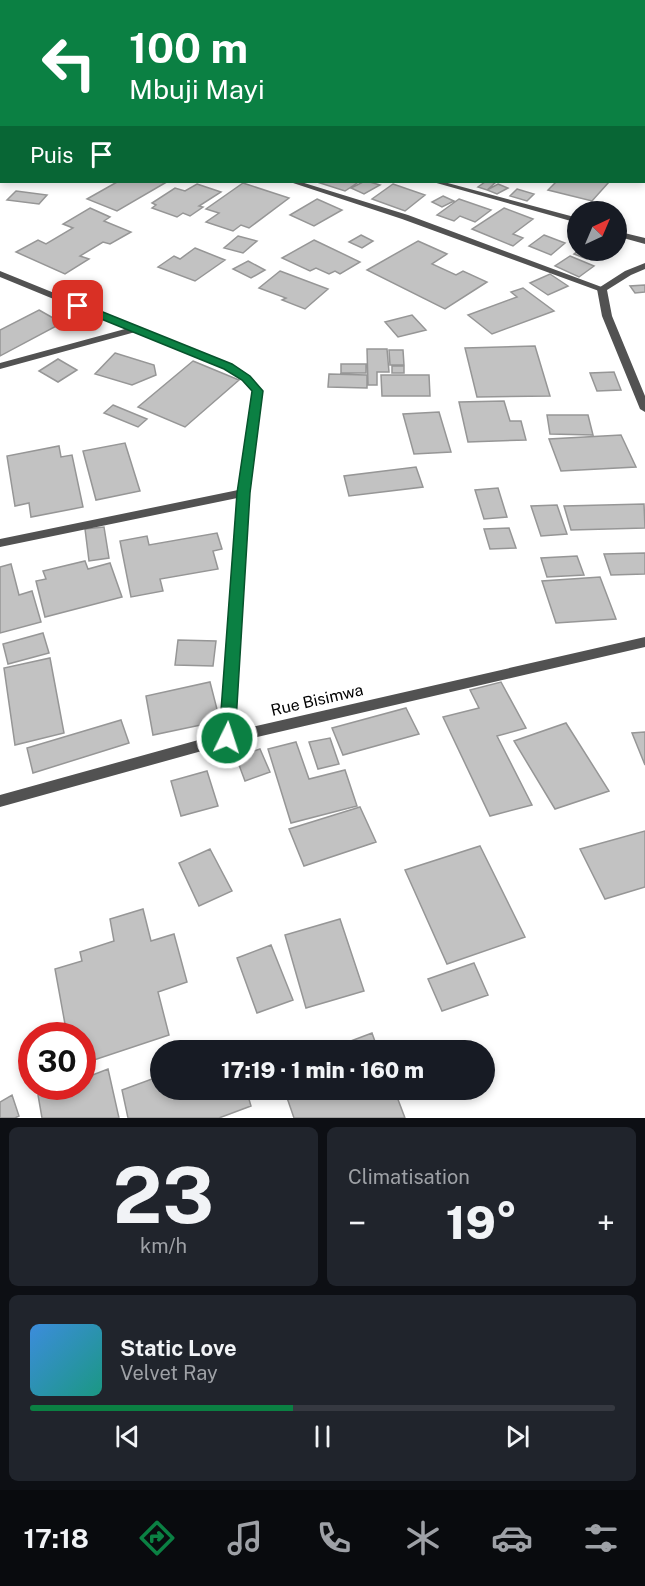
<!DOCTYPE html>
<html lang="fr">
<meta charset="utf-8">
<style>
:root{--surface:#171b24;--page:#20242c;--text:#f1f3f6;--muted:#9ea1a6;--line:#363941;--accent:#0b8043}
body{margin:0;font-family:"Public Sans",sans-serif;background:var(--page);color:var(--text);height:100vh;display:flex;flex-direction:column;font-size:22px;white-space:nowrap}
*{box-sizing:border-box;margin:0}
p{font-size:20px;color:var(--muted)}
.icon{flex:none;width:33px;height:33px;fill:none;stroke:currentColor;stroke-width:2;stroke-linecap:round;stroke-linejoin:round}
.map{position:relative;height:1118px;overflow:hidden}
.side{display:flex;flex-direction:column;gap:9px;padding:9px;background:#0d0f14;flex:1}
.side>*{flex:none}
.guide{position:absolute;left:0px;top:0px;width:645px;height:183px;box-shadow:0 3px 9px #0003;background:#0b8043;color:#fff;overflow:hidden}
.needle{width:39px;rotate:44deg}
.fabs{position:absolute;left:567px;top:201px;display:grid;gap:12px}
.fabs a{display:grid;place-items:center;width:60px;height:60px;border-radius:50%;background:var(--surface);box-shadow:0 3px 9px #0003;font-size:30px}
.speed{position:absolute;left:18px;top:1022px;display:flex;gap:12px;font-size:30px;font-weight:700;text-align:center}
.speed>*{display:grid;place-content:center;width:78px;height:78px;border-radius:50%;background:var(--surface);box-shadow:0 3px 9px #0003;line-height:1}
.speed .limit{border:9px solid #d22;background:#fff;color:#111}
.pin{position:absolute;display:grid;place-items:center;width:51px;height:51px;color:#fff;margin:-26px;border-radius:12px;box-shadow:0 3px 9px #0006}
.me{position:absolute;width:66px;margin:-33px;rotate:4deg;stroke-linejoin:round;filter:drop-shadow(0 0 4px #0008)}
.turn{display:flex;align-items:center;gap:21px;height:126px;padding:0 30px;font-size:27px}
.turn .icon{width:78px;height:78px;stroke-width:2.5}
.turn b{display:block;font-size:42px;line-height:51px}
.then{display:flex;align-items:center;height:57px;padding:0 30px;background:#0003;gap:12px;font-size:22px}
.big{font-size:45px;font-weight:800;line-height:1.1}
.side .widget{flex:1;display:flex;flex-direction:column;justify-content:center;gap:9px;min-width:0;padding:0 21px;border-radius:9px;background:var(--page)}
.side .dial{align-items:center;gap:0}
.dial b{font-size:78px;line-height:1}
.song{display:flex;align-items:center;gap:18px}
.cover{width:72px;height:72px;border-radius:9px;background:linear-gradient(135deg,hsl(210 70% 55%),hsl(170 70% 35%))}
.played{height:6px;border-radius:3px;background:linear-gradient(90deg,var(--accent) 45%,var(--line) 45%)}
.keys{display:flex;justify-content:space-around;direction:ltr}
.heat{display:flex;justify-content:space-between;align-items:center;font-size:33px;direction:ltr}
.side .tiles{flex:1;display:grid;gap:9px;grid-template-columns:1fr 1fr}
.widget:last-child{grid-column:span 2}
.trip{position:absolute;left:150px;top:1040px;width:345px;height:60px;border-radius:30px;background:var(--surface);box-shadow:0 3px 9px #0003;font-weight:800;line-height:60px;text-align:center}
.menu{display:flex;height:96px;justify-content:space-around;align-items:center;background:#090b0e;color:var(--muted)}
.menu .icon{width:42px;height:42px}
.menu .on{color:var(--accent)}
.menu b{font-size:27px;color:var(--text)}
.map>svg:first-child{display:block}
.building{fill:#c2c2c2;stroke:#969696;stroke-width:1.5}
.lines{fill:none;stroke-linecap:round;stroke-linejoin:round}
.service{fill:#525252;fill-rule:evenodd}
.minor{fill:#525252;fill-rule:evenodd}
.route{fill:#0b8043;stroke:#07532c;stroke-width:1.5}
.labels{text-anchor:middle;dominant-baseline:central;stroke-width:4.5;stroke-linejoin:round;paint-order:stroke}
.street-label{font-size:16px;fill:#000;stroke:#fff}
</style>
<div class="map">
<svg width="645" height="1118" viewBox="0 0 645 1118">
<rect width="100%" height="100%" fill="#fff"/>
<path class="building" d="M117,182H161L165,183L117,211L87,199Z
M317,182H354L357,183L345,191Z
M363,182H370L380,185L364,194L351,188Z
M485,182H491L495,183L487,190L478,187Z
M556,182H609L592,201L548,190Z
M243,183L289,198L249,228L241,225L233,231L206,222L219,213L206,209Z
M197,184L221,192L199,206L203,207L190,216L183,213L177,217L152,208L156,205L152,203L175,188L185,191Z
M393,184L425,195L405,211L372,199Z
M498,184L508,188L497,194L487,190Z
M517,189L534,194L527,201L510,196Z
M16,191L47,195L39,204L7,200Z
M443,196L454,201L442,207L432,202Z
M317,199L342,210L314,226L290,215Z
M459,199L491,210L475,222L460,216L454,221L437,215Z
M90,208L110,217L104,221L131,232L110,244L103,242L80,256L89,259L65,274L16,252L38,240L46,244L73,228L63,224Z
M504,208L533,219L513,234L523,238L513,246L472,229Z
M361,235L373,241L362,248L349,242Z
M544,235L565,243L551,255L529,246Z
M238,236L257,241L243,253L224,248Z
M314,240L360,262L340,274L335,271L329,274L316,268L310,271L282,258Z
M418,241L447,254L432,264L456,275L463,271L487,282L445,309L367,270Z
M195,248L225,260L195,281L158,267L174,256L180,259Z
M579,250H586L594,254L587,259L574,254Z
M570,256L594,266L579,277L555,266Z
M248,261L265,270L251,278L233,269Z
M280,271L328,289L305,309L282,300L286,298L259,288Z
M550,274L568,286L548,295L530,283Z
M645,285V292L635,293L630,286Z
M523,288L554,311L492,334L468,315L517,297L511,292Z
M39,310L62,323L0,356V330Z
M412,315L426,330L398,337L385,322Z
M535,346L550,396L477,397L465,348Z
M367,349H387L389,372H377V385H368Z
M389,350H403L404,365H390Z
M115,353L154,365L156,375L132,385L95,374Z
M58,359L77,370L58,382L39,371Z
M193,361L239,380L185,427L138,407Z
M341,364H366V373H341Z
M392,366H404V373H392Z
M614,372L621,390L597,391L590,373Z
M329,374L367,375V388L328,387Z
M381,375H429L430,396H382Z
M504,401L510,421H521L526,440L468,442L459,402Z
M113,405L147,419L138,427L104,413Z
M439,412L451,452L414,454L403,414Z
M547,415H588L593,435L550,434Z
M621,435L636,467L561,471L549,439Z
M125,443L140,491L96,500L83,451Z
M59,446L61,457L72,455L83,507L31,517L29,503L15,506L7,456Z
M416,467L423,487L349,496L344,476Z
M498,488L507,517L484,519L475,490Z
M644,504L645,528L571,530L564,506Z
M557,505L567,534L541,536L531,506Z
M104,527L109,558L89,561L85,529Z
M509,528L516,548L490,549L484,529Z
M217,533L222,549L213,551L218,569L160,579L163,591L131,597L120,541L147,536L149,545Z
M645,553V574L611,575L604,554Z
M577,556L584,575L547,577L541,558Z
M85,561L88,569L110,563L122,597L45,617L36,581L46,579L43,571Z
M11,564L19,595L32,591L41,622L0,633V567Z
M600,577L616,619L556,623L542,581Z
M43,633L49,653L8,664L3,644Z
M178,640L216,641L213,666L175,665Z
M50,658L64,733L15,745L4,668Z
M210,682L220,721L153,735L146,696Z
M501,682L526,728L497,736L532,805L490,816L443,717L479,708L470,690Z
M406,708L419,734L343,755L332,728Z
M121,720L129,743L33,773L27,748Z
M566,723L609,791L555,809L514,741Z
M645,732V765L632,733Z
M330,738L339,764L318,769L309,742Z
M296,742L309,779L345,770L357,806L291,823L268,749Z
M260,749L270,772L245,781L236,757Z
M207,771L218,806L181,816L171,781Z
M360,807L376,842L304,866L289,829Z
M645,831V887L605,899L580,849Z
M480,846L525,937L447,964L405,870Z
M210,849L232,891L199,906L179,863Z
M143,909L151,941L174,934L187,982L158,992L169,1035L82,1064V1035H67L55,969L82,961L80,952L114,941L110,919Z
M340,919L364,991L306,1008L285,935Z
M271,945L293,1000L257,1013L237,958Z
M474,963L488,995L442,1011L428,979Z
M372,1033L378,1050H327Z
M108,1069L119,1118H42L38,1095L62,1086H82V1079Z
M160,1076V1089H246L251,1106L219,1118H128L122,1090Z
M284,1089H394L405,1118H294Z
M12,1095L19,1116L15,1118H0V1102Z"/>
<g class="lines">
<path class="service" d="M573,0H580L582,2H574Z
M290,182H301L408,215L607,289L605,291H599L402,219Z
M136,326L141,329L139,331L0,369V363Z
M243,489L247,490L249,493L247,496L0,547V539Z"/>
<path class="minor" d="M213,0L225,2H214Z
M0,66H2V70H0Z
M433,182H444L578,218V223Z
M616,231L645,238V244L616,236Z
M645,263V269L631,275L607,290L612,316L645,396V412L640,409L602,316L597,289L625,271Z
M0,271L232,365L250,376L262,391L249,493L234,731L645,637V647L227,744L0,807V795L220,734L237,493L252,391L242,380L224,369L0,277Z"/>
</g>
<path class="route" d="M78,302L232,364L250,376L263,391L250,493L235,738L232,743L227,745L221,743L219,738L237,493L252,391L242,380L224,369L74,308V303Z"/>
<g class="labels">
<g class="street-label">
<text transform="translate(317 700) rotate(-13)">Rue Bisimwa</text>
</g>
</g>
</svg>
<div class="fabs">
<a><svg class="needle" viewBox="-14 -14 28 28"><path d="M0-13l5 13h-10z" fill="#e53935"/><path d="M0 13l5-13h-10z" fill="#9ea1a6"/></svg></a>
</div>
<div class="speed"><div class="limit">30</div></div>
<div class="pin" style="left:78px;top:306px;background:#d93025"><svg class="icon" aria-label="arrive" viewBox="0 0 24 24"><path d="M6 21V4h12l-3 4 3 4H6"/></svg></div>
<svg class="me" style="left:227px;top:738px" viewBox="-20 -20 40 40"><circle r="17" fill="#0b8043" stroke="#fff" stroke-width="3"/><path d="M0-11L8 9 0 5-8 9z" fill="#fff"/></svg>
<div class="trip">17:19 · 1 min · 160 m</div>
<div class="guide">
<div class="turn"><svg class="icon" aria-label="left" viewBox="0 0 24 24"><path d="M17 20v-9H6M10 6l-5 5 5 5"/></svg><div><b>100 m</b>Mbuji Mayi</div></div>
<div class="then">Puis<svg class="icon" aria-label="arrive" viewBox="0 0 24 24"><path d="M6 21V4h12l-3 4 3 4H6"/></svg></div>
</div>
</div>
<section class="side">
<div class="tiles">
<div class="widget dial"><b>23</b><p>km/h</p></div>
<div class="widget"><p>Climatisation</p>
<div class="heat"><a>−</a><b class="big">19°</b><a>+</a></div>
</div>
<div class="widget">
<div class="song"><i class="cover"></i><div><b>Static Love</b><p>Velvet Ray</p></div></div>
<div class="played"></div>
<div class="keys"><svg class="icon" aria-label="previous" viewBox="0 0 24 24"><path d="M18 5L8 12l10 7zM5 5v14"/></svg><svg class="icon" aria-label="pause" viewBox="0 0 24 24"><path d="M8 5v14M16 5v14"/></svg><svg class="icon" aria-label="next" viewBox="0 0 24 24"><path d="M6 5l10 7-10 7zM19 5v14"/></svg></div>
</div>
</div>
</section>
<nav class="menu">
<b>17:18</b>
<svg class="icon on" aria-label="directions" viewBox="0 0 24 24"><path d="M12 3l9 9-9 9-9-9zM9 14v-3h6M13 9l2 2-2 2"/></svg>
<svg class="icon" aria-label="music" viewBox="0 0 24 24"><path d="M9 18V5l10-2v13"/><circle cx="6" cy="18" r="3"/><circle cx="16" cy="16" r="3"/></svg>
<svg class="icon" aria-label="phone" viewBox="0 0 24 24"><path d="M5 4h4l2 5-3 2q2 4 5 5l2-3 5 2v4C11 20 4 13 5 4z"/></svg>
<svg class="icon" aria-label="climate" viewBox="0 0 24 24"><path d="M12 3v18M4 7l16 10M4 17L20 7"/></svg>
<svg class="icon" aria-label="car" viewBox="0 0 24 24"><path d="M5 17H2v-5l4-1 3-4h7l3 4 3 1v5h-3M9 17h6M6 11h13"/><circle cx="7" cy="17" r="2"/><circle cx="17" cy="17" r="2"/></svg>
<svg class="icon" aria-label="filters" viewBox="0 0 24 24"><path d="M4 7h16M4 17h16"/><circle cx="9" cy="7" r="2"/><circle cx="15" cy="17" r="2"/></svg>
</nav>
